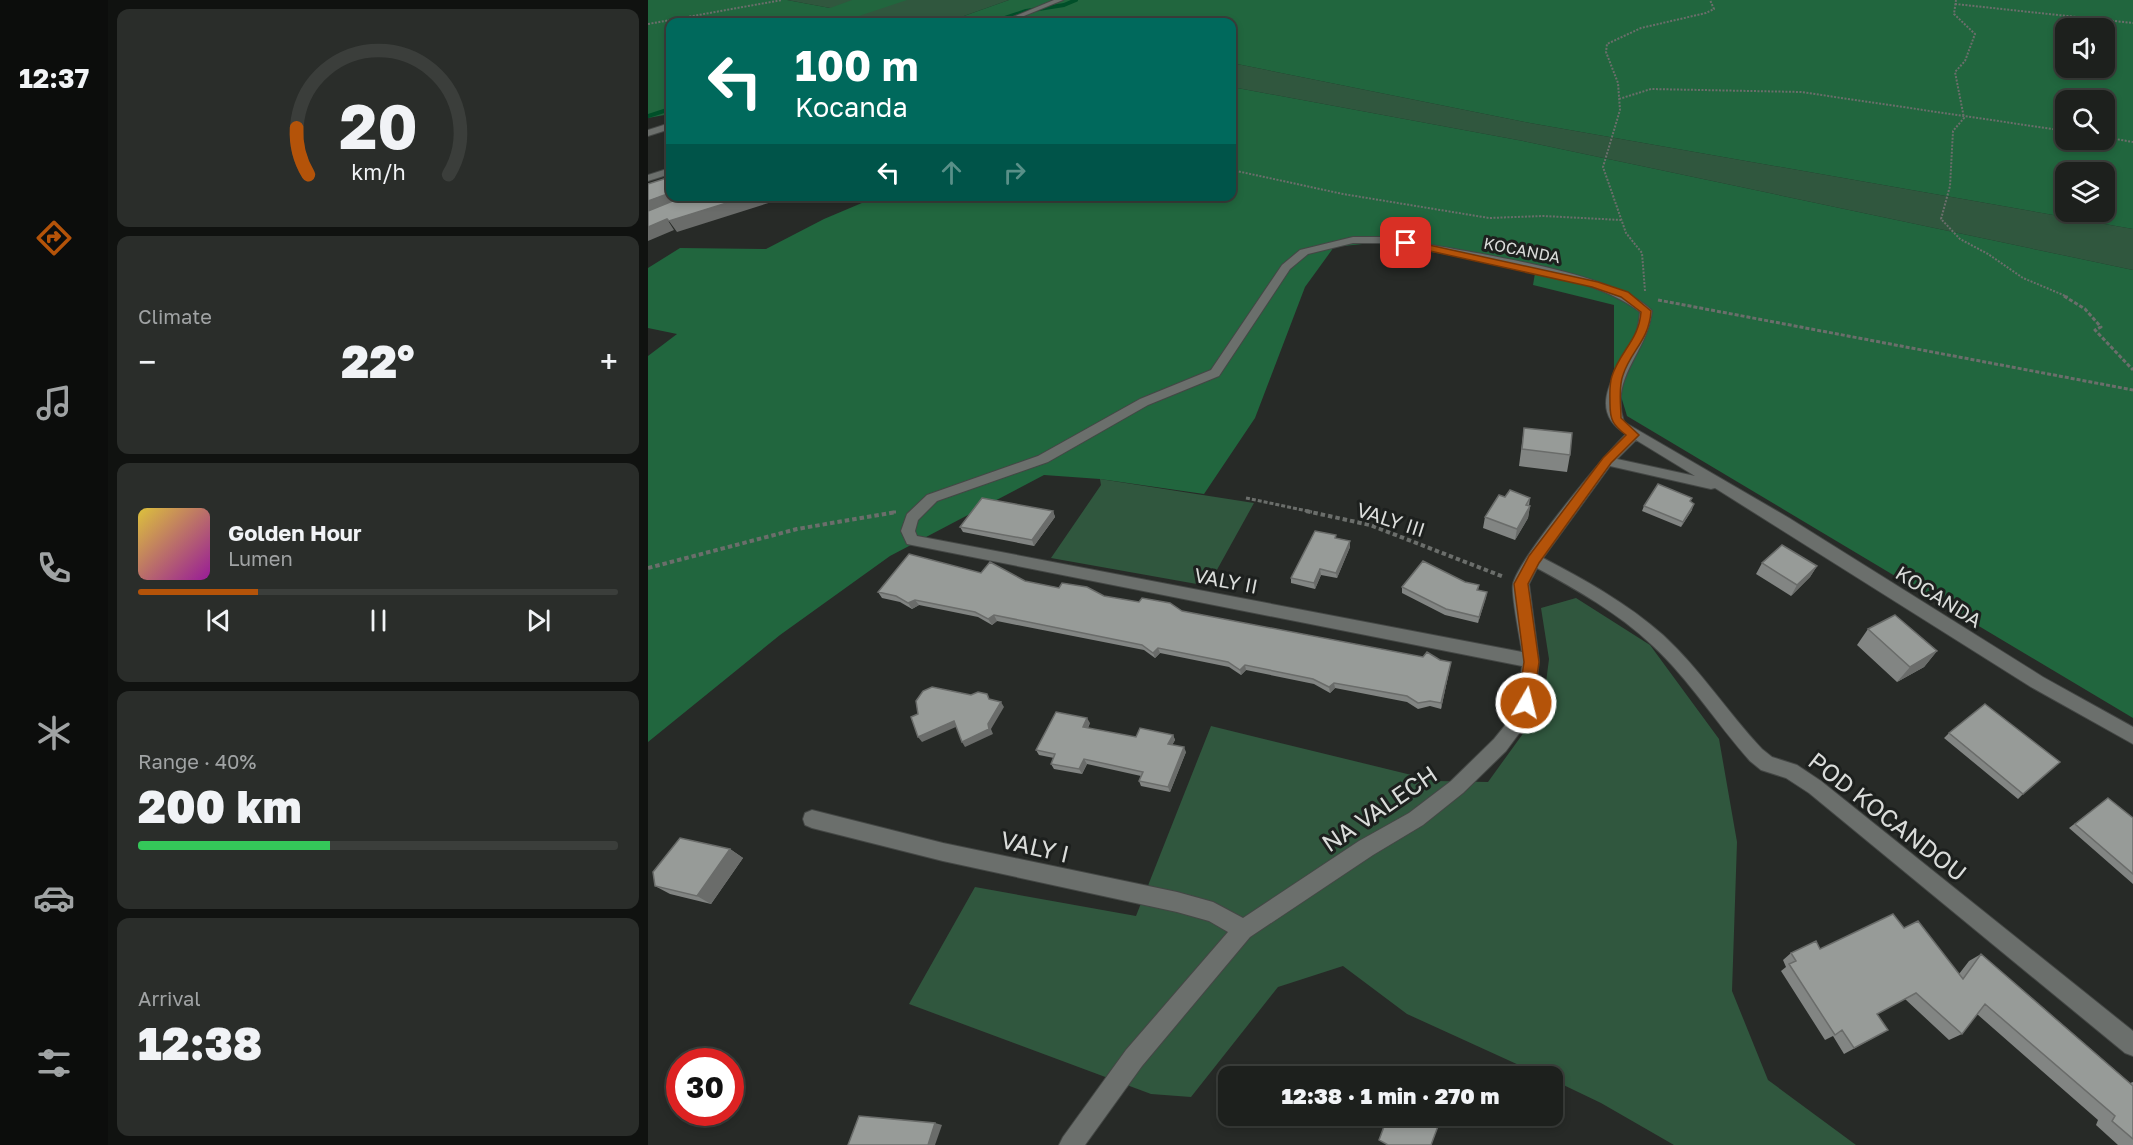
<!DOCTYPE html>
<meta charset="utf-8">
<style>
:root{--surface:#1d201d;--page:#2a2d2a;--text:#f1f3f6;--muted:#a0a3a4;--line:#3b3e3b;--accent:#b45309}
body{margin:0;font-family:"Golos Text",sans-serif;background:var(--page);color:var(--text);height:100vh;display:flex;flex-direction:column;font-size:22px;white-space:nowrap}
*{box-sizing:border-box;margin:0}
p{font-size:20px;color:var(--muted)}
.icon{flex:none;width:33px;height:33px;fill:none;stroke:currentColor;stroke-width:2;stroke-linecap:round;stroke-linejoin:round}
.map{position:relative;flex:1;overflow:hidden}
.panel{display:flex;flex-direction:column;gap:9px;padding:9px;background:#101210;width:540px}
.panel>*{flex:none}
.hud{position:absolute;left:18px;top:18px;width:570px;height:183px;border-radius:12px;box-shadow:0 3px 9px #0003,0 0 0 2px var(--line);background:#00695c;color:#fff;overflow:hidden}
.controls{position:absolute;left:1407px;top:18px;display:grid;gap:12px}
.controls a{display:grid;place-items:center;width:60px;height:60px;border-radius:12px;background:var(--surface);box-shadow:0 3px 9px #0003,0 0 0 2px var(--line);font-size:30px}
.speed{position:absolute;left:18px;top:1048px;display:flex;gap:12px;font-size:30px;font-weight:700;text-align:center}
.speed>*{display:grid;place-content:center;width:78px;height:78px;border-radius:50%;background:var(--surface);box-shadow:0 3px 9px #0003,0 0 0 2px var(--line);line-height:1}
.speed .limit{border:9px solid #d22;background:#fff;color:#111}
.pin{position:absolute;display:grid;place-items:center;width:51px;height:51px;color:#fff;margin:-26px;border-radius:12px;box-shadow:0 3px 9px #0006}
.me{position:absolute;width:66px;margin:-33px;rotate:8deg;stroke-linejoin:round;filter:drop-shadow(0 0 4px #0008)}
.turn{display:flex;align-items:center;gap:21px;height:126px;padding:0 30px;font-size:27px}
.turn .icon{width:78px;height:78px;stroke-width:2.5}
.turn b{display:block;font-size:42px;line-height:51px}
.lanes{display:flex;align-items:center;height:57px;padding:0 30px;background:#0003;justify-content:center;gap:30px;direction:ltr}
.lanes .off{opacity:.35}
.big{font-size:45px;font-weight:800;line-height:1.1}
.panel .tile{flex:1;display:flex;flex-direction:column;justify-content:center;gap:9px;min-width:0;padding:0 21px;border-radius:12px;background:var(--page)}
.panel .dial{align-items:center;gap:0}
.dial svg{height:156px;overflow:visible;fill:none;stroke:var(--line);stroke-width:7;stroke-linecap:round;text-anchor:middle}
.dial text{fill:var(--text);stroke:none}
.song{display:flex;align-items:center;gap:18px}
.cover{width:72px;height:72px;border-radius:9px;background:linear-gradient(135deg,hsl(50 70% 55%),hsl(300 70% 35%))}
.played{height:6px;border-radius:3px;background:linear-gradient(90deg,var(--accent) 25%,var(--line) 25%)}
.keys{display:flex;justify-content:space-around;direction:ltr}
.heat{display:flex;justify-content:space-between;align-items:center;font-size:33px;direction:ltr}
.charge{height:9px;border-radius:4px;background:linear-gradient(90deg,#34c759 40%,var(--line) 0)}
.trip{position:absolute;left:570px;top:1066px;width:345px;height:60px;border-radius:12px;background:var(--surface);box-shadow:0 3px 9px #0003,0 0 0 2px var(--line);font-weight:800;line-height:60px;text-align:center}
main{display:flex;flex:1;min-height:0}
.tabs{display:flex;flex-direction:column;width:108px;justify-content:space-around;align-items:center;background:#0c0d0c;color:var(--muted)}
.tabs .icon{width:42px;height:42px}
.tabs .selected{color:var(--accent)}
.tabs b{font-size:27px;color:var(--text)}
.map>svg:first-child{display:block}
.green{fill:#30573e}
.forest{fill:#21663e;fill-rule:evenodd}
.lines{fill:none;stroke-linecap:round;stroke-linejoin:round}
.stream{stroke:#004f29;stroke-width:4}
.minor-casing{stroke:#444745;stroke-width:2}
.path-far2{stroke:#6b6e6b;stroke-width:2;stroke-dasharray:2 1.5;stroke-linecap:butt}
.path-far1{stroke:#6b6e6b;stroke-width:3;stroke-dasharray:4 2;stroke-linecap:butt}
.path{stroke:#6b6e6b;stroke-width:4;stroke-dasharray:4.5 3;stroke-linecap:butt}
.minor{fill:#6b6f6c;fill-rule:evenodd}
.wall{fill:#828583}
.shaded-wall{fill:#6a6c6a}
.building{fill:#979b98;stroke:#6a6c6a;stroke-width:1.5}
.route{fill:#b45309;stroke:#753606;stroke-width:1.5}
.labels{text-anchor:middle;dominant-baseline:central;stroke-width:6;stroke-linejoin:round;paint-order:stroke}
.far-street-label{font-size:16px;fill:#dadcda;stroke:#1d201e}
.street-label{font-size:20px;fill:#dadcda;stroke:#1d201e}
.near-street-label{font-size:24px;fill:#dadcda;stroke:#1d201e}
</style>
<main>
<nav class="tabs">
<b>12:37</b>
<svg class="icon selected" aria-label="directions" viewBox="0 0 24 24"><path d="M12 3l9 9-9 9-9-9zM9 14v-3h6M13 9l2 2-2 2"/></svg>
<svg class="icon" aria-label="music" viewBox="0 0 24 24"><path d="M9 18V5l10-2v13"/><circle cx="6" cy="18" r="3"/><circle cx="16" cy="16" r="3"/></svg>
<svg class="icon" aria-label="phone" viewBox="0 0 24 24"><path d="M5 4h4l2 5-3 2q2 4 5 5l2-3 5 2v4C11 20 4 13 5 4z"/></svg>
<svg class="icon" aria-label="climate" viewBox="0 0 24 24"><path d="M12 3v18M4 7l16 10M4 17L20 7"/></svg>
<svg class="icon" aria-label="car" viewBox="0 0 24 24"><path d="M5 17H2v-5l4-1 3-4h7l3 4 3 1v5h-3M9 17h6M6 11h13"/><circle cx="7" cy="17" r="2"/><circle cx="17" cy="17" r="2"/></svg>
<svg class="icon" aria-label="filters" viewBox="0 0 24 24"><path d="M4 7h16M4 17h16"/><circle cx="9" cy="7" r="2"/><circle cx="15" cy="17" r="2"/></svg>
</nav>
<section class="panel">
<div class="tile dial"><svg viewBox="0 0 100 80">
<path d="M14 69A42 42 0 1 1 86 69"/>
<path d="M14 69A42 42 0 0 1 8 45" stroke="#b45309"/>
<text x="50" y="56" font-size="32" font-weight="700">20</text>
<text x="50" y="72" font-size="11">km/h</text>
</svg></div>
<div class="tile"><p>Climate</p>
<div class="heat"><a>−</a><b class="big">22°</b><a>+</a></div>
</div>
<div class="tile">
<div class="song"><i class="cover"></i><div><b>Golden Hour</b><p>Lumen</p></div></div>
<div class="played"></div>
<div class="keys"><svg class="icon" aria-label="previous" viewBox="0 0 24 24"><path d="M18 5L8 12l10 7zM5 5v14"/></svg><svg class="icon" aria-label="pause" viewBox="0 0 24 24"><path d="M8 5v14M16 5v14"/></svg><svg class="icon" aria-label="next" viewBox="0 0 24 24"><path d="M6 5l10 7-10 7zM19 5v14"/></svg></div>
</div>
<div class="tile"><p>Range · 40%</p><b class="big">200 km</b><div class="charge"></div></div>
<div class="tile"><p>Arrival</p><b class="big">12:38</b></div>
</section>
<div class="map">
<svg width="1485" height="1145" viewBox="0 0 1485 1145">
<rect width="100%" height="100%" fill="#272a27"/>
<path class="green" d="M139,0H361L299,22H193L210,17L182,8Z
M584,63L882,123L1485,229V270L875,141L584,87Z
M452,479L606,503L560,586L403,558L453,485Z
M928,598L1002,645L1071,739L1089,842L1084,991L1120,1080L1208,1145H1026L953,1103L905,1080L904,1077H897L759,1014L695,966L630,987L543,1097L503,1094L261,1004L327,887L488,916L563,726L788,781L840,782L895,706L901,659L893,608Z"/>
<path class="forest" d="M0,0H139L182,8L204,0H259L193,22H22V114L0,118Z
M361,0H1485V229L882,123L584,63V22H299ZM1418,28H1456V68H1418ZM1418,100H1456V140H1418ZM1418,172H1456V212H1418Z
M584,87L875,141L1485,270V718L979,416L966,373V305L885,285L887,273L817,257L724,243L686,247L657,287L607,418L556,494L452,479L396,475L242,556L132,635L0,742V356L29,334L0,328V268L32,248L118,249L176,219L228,197L584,196Z"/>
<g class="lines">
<path class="stream" d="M345,22L378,11L416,5L428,0
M0,116L22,109"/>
<g class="minor-casing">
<path id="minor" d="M406,0H415L361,22H353Z
M22,123V129L0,136V130Z
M22,168V174L0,181V175Z
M705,237H739L758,240C814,252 968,271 1004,311C999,354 961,377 976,422L1141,518L1395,677L1485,727V744L1383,687L1067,488L1063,489L962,466L895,558C937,580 979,603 1015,635C1052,669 1080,713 1114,749L1124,757L1149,765L1173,781L1485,1031V1056L1477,1053L1161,793L1138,778L1113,770L1102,761C1068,723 1041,679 1004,645C970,613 929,590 889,568L881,584L891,661L886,703L875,728L858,751L815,793L775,825L725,855L602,937L494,1066L437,1145H411L415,1137L478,1050L580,932L561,921L529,912L295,861L164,828L157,825L155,819L157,813L164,810L295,843L529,892L565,902L595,918L711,841L761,813L803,781L846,739L863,718L870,703L874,666L264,545L259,544L253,531L259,514L279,495L390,456L492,399L563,370L634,265L652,250ZM705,243H739L758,246C826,261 938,271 992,312C991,322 990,331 985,340C971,370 936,409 978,434C956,456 870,559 865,584C863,595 872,638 874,652L269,536L267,531L270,520L289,501L400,462L500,405L571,376L642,269L660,254ZM988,440L1047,476L969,459Z"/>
</g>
<path class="path-far2" d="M1308,0L1306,14L1327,34L1317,61L1307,72L1316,118L1305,131L1302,186L1293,219L1312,239L1340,254L1375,278L1420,297
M1307,4L1485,23
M0,24L134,0
M971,99L1003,89L1153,92L1418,131
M1456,137L1485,142
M584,170L695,194L841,218L895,216L973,220
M997,291L994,253L978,233L955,167L972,110L970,83L958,52L959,44L993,28L1058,13L1066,9L1062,0"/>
<path class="path-far1" d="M1416,296L1437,309L1453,327L1447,330L1485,370
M1010,300L1485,390
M598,498L664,512
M245,512H248"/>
<path class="path" d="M658,511L722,525L856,577
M0,568L149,529L248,512"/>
<use href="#minor" class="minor"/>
</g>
<path class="wall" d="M876,428L922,455L919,472L871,466Z
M857,497L882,498L881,506H882L880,518L867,540L835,528L837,517Z
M1042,502L1044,510L1033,527L994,511L996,506Z
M405,511L407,517L386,546L315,532L312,527Z
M688,535V538L702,541V547L689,578L673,575L667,589L643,583V578Z
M1114,563L1169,566L1162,577L1143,596L1108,574Z
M333,573L534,611L802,667L793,709L782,706L770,709L759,702L687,688L682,693L666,684L598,670L593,675L581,667L512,653L507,658L496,650L349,621L344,625L330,617L271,605L264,609L252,602L234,598L230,592Z
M817,582L831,585L830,590L839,592L830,623L797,615L754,593V587Z
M1220,629L1289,651L1276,667L1249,682L1209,645Z
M442,723L440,728L488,737L525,735L527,740L524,745L538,752L522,792L493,786L491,781L493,776L439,764L434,774L406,769L403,764L406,758L391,755L388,750Z
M1301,733L1375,794L1370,799L1296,738Z
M1460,798L1485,818V884L1421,828Z
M82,849L95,858L63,904L22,894L7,886Z
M1256,928L1311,974L1321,961L1333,954L1482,1083L1485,1082V1145H1470L1448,1125L1450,1120L1329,1014L1314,1034L1301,1040L1257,999L1229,1014L1240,1030L1196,1054L1185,1036L1177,1040L1133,971L1138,967L1135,960L1143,953L1172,949Z"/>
<path class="shaded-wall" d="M22,193V196H49L0,214V201Z
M101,196H128L130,200L29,232L21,221Z
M19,219L26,230L0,241V227Z
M1046,504L1044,510L1033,527L1035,522Z
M882,506L880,518L867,540L869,529Z
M405,511L407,517L386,546L384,540Z
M702,541V547L689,578L688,573Z
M1169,566L1162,577L1143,596L1149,585Z
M672,569L673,575L667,589L666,583Z
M839,592L838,598L830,623L831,617Z
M267,600L271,605L264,609L260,603Z
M346,615L349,621L344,625L340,619Z
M510,648L512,653L507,658L505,653Z
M1289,651L1276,667L1249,682L1262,667Z
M803,662L802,667L793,709V703Z
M597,665L598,670L593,675L592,670Z
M686,683L687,688L682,693L681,687Z
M353,702L356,707L343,729L345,734L317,747L314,742L340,724Z
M439,718L442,723L437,732L435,727Z
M306,721L310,726L274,742L270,737Z
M525,735L527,740L522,749L520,744Z
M536,747L538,752L522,792L520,787Z
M436,759L439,764L434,774L431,769Z
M82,849L95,858L63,904L49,896Z
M287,1123L294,1125L287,1145H280Z"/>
<path class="building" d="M22,177V193L0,201V184Z
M37,196H101L21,221L19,219L0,227V211Z
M876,428L924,433L922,455L874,449Z
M1010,484L1044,498L1042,501L1046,504L1035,522L996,506Z
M862,490L882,498L878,505L882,506L869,529L837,517L851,495L857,497Z
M334,498L405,511L384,540L312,527Z
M667,531L688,535L687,538L702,541L688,573L672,569L666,583L643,578Z
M1134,545L1169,566L1149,585L1114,563Z
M261,554L333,573L342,562L377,581L411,588L414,583L439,587L456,596L491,602L494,598L522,603L534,611L775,657L779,652L792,660L803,662L793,703L782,701L770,703L759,696L686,683L681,687L665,679L597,665L592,670L580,662L510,648L505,653L494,645L346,615L340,619L327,612L267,600L260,603L248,596L230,592Z
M775,561L817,582L831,585L829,590L839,592L831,617L798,609L754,587Z
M1247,615L1289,651L1262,667L1220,629Z
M284,687L323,695L330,692L339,694L341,699L353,702L340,724L341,729L314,742L306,721L270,737L263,717L270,714L268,701L275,691Z
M1337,704L1412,762L1375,794L1301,733Z
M408,712L439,718L435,727L488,737L492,728L525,735L520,744L536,747L520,787L491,781L495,772L436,759L431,769L403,764L407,754L388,750Z
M1460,798L1485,818V874L1427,824Z
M32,838L82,849L49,896L7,886L5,872Z
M1245,914L1256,928L1270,921L1315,979L1333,954L1485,1086V1139L1464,1121L1467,1116L1337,1004L1314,1034L1268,993L1229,1014L1240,1030L1206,1048L1194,1030L1187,1035L1141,964L1148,961L1143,953L1168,941L1172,949Z
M211,1116L287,1123L280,1145H200Z
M740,1116H789L793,1118L783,1145H740L731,1140Z"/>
<path class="route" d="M758,240L950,282L980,292L1003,311C1001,341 983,350 975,375C970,388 973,405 973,418L991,435L963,463L891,563L880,584L891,662L885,703L878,710L870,703L876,662L866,584L881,556L955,458L978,435C965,425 962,420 962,404C962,395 961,385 964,376C972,351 991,340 993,312L973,297L944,287L755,245L753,243Z"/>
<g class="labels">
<g class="far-street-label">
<text transform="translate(874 250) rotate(11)">KOCANDA</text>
</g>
<g class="street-label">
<text transform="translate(743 519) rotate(18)">VALY III</text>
<text transform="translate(578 580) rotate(11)">VALY II</text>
<text transform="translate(1291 596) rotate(32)">KOCANDA</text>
</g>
<g class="near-street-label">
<text transform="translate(731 808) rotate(-34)">NA VALECH</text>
<text transform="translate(1240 816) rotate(38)">POD KOCANDOU</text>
<text transform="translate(387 846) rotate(13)">VALY I</text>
</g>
</g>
</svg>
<div class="controls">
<a><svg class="icon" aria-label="sound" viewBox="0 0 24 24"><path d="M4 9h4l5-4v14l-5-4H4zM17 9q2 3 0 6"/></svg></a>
<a><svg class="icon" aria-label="search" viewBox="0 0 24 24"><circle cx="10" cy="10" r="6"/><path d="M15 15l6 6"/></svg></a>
<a><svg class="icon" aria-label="layers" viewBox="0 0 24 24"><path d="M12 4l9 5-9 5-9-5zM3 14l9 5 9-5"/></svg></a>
</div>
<div class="speed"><div class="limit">30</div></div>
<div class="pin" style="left:758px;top:243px;background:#d93025"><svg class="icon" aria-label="arrive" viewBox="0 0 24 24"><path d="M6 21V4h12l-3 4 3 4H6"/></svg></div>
<svg class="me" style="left:878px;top:703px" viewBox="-20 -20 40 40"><circle r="17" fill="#b45309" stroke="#fff" stroke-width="3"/><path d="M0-11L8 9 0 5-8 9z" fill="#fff"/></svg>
<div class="trip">12:38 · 1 min · 270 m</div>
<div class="hud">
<div class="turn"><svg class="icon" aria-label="left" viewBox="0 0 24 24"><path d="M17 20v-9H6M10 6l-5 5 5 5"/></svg><div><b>100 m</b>Kocanda</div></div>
<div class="lanes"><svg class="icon" aria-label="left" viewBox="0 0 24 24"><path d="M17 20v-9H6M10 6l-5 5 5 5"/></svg><svg class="icon off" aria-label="ahead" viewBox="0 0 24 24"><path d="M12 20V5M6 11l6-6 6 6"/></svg><svg class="icon off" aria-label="right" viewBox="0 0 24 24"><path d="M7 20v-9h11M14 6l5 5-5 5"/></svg></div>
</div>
</div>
</main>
